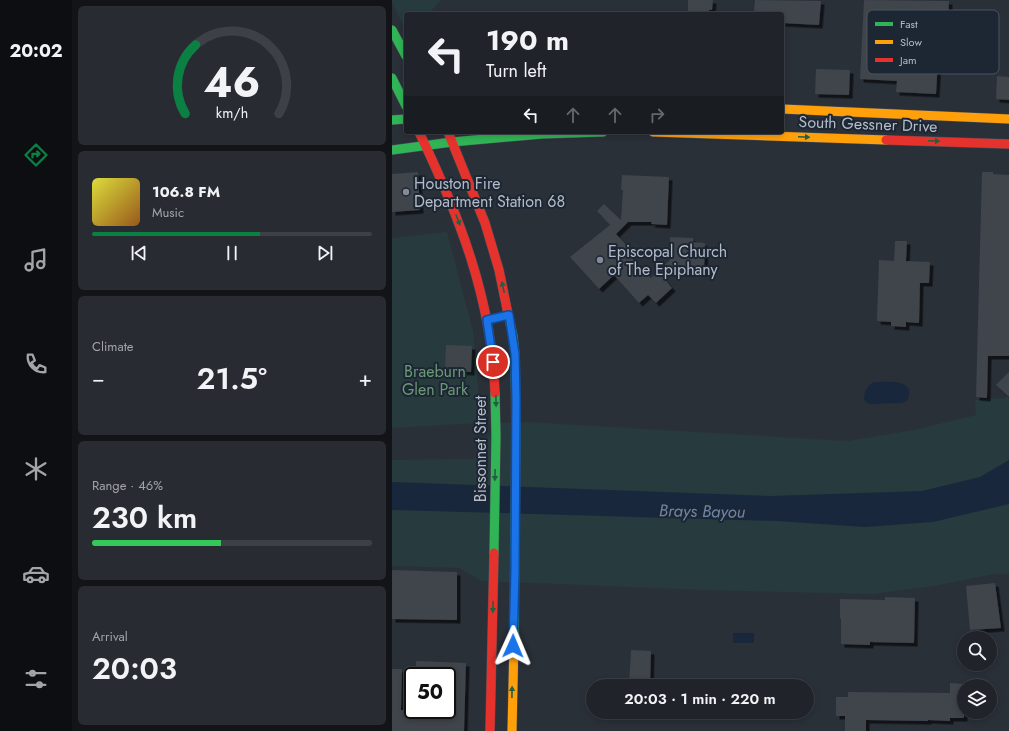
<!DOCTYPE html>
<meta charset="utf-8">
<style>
:root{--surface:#20242a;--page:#282c32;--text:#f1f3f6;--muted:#a2a4a8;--line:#3d4147;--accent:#0b8043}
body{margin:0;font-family:Jost,sans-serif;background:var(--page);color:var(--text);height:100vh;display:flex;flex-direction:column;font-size:15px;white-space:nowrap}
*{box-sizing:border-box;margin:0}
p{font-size:13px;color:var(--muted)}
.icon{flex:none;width:22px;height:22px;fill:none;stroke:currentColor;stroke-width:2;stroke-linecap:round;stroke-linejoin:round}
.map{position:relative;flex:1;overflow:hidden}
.sheet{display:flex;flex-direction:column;gap:6px;padding:6px;background:#121417;width:320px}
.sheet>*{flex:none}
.hud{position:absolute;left:12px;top:12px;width:380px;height:122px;border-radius:4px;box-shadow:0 2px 6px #0003,0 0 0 1px var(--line);background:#20242a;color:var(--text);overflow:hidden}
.fabs{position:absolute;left:565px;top:631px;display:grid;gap:8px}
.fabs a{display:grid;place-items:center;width:40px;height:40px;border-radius:50%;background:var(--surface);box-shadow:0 2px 6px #0003,0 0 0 1px var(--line);font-size:20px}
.speed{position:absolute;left:12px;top:667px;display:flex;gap:8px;font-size:20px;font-weight:700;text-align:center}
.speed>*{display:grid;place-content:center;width:52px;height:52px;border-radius:50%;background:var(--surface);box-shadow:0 2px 6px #0003,0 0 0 1px var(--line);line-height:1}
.speed .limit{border:2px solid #111;border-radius:6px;background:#fff;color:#111}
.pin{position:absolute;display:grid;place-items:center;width:34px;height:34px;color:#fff;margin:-17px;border:2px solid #fff;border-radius:50%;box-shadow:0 1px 4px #0007}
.me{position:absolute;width:44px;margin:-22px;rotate:1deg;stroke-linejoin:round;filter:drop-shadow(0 0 3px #0008)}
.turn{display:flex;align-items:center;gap:14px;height:84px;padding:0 16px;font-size:18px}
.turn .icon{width:52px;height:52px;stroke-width:2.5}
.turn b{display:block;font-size:28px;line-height:34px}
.lanes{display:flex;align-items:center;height:38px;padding:0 16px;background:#0003;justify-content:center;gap:20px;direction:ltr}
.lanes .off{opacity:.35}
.big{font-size:30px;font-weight:600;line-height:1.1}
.sheet .tile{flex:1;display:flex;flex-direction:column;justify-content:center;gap:6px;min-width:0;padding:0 14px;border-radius:6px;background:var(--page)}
.sheet .dial{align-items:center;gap:0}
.dial svg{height:104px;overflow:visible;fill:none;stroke:var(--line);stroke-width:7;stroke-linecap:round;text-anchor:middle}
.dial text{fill:var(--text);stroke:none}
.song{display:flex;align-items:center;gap:12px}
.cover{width:48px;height:48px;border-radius:6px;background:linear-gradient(135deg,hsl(60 70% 55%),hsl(30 70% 35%))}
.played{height:4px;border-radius:2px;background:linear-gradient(90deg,var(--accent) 60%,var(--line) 60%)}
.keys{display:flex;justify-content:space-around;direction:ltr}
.heat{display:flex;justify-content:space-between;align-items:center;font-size:22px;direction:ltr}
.charge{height:6px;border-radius:3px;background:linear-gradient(90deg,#34c759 46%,var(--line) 0)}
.trip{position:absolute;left:194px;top:679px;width:228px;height:40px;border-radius:20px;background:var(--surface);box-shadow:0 2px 6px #0003,0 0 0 1px var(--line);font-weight:600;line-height:40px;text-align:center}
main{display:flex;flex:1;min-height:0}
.tabs{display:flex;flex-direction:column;width:72px;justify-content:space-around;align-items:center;background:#0d0e11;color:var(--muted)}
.tabs .icon{width:28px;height:28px}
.tabs .selected{color:var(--accent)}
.tabs b{font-size:18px;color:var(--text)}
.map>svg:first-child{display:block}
.green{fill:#273a3e}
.water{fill:#19273c}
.building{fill:#3f444c;filter:url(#shadow)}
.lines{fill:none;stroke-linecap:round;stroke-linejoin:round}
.fast-casing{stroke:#484c55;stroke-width:10}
.slow-casing{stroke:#484c55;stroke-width:10}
.jam-casing{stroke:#484c55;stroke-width:10}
.fast{stroke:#30b455;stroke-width:9}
.slow{stroke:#ff9f0a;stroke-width:9}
.jam{stroke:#e5322d;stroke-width:9}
.oneway{fill:#255f41}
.route-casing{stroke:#114b97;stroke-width:10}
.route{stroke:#1a73e8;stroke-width:7}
.poi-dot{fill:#848b96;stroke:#1d2633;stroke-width:1.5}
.labels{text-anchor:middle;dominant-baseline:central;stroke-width:4;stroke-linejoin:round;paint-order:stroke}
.street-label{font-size:16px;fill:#b4bcc9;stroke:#1d2633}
.poi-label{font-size:16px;fill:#b4bcc9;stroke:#1d2633;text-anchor:start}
.park-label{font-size:16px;fill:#6b9a76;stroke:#1d2633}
.water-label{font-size:17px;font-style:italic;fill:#6d86a8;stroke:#1d2633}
.key{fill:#1d2633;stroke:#4a5360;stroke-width:1}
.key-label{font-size:11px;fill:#b4bcc9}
</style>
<main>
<nav class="tabs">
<b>20:02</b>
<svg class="icon selected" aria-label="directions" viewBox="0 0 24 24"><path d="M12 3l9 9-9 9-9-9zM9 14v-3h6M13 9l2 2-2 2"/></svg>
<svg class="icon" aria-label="music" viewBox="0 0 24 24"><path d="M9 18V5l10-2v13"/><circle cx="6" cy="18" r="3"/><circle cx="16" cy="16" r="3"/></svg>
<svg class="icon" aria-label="phone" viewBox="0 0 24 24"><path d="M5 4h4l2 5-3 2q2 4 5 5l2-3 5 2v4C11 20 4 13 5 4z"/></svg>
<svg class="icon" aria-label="climate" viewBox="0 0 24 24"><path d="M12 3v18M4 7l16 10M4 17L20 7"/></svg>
<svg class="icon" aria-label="car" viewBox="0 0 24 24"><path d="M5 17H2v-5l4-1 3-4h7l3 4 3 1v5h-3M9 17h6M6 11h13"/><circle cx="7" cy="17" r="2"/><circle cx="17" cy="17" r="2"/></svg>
<svg class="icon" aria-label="filters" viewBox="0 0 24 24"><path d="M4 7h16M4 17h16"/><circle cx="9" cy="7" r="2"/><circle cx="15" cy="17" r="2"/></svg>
</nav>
<section class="sheet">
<div class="tile dial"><svg viewBox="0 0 100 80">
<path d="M14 69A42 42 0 1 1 86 69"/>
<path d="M14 69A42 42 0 0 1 22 16" stroke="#0b8043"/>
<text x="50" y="56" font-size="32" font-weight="700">46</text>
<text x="50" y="72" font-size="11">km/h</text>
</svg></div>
<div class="tile">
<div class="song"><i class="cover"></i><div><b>106.8 FM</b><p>Music</p></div></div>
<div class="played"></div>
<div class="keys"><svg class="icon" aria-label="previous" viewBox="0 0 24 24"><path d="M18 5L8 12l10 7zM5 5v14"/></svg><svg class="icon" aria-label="pause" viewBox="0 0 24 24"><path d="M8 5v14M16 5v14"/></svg><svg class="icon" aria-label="next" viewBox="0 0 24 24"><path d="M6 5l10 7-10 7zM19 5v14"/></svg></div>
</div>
<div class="tile"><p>Climate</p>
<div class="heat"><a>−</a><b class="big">21.5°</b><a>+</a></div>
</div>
<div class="tile"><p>Range · 46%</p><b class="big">230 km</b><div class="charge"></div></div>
<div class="tile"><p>Arrival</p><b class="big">20:03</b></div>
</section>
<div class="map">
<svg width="617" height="731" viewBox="0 0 617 731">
<defs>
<filter id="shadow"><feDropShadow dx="3.5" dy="3.5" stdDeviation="0" flood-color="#0009"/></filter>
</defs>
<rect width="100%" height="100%" fill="#2a3038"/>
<path class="green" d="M0,0H49L37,14H14V28L13,29L0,3Z
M55,232L81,331L89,423L0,428V238Z
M617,394V574H602L542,586L481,594L309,590L90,581L67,568L0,566V460L82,459L104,423L135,422L456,441L522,430L584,415L583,400L613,398Z"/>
<path class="water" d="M482,382C495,382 526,378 515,401L510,403L478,404L474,402L472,399C473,390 475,386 482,382Z
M617,460V504L541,522L473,527L385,521L0,510V482L378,496L530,491L588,477Z
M341,633H362V643H341Z"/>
<path class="building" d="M296,0H321L320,10H317V14H296Z
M363,0L429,1L427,25L390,23V14H364V11H362Z
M472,0L557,1L556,27L548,26L547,60H546L544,94L504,92L505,81L468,79Z
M424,69L458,70L457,95L423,94Z
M605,76L617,77V100L604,99Z
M26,172L28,210L0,212V174Z
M590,172H601V174L617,175V356H596L595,398L584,397Z
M230,175L277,177L275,225L259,224L260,222H236L224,234L241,252L237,255L259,278L278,260V237L301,238V242L313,243L312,273L267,272L280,288L264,303L256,295L247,303L222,275L207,289L178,257L218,225L205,211L212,204L229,220L231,190H229Z
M503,241H515L514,261L538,262L537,283H528L527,323L514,322V327L499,326V322L485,321L487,260L502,261Z
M54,345L80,346L79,372L53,371Z
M617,372V397L604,385Z
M0,570L65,572V620L0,619Z
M603,583L609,628L578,630L574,586Z
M493,597L523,598L522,643L478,642V645L449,644V619L448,618V599L493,600Z
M239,650L259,651L258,686H237Z
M24,661L74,663L72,731H0V669H10L9,710H55V676H24Z
M558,683L572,684V718H558V721L536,720V721L474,720V731H453V716H444V697H456V692L558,693Z"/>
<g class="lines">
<g class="fast-casing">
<path id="fast" d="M0,30L14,56
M0,78L14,106
M0,120L14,119
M0,150L60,142L150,134L211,132
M116,314L121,336L123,354L124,430L122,641
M102,553L104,436L103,393"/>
</g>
<g class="slow-casing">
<path id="slow" d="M390,109L617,119
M261,132L494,140
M120,731L122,641"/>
</g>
<g class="jam-casing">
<path id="jam" d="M27,132C67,215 100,299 103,393
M56,132L93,223L107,270L116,314
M494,140L617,144
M98,731L102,553"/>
</g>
<use href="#fast" class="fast"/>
<use href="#slow" class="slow"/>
<use href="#jam" class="jam"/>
</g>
<defs><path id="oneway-solid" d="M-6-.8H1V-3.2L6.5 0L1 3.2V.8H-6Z"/></defs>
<g class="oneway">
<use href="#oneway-solid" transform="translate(412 137) rotate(2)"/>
<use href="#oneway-solid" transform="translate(542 141) rotate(2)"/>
<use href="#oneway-solid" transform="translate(66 220) rotate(69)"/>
<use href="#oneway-solid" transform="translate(111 287) rotate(-102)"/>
<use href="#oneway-solid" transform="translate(104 401) rotate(89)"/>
<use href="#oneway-solid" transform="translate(103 475) rotate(91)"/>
<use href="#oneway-solid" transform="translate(101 607) rotate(91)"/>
<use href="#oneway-solid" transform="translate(120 692) rotate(-89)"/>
</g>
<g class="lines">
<g class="route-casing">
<path id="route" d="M101,362L95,320L117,315L123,354L124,400L123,571L121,646"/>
</g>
<use href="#route" class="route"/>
</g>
<g class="poi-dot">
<circle cx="14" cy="192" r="4"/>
<circle cx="208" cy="260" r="4"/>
</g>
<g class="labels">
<g class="street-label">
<text transform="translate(476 124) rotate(2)">South Gessner Drive</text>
<text transform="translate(88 449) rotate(-90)">Bissonnet Street</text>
</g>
<g class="poi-label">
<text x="22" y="183">Houston Fire<tspan x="22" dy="18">Department Station 68</tspan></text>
<text x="216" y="251">Episcopal Church<tspan x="216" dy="18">of The Epiphany</tspan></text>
</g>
<g class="park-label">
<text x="43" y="371">Braeburn<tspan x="43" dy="18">Glen Park</tspan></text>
</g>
<g class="water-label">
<text transform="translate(310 511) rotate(1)">Brays Bayou</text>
</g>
</g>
<rect x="475" y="10" width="132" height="64" rx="6" class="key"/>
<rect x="483" y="22" width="18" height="4" fill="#30b455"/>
<rect x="483" y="40" width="18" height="4" fill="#ff9f0a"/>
<rect x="483" y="58" width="18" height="4" fill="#e5322d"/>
<g class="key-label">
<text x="508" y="28">Fast</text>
<text x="508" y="46">Slow</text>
<text x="508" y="64">Jam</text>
</g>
</svg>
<div class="fabs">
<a><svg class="icon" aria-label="search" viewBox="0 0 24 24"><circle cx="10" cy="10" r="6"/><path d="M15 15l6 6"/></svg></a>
<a><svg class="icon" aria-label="layers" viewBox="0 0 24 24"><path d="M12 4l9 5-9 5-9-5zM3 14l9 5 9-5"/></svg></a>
</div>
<div class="speed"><div class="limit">50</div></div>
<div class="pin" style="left:101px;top:362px;background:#d93025"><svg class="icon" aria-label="arrive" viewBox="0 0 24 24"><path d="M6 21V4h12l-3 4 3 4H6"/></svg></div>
<svg class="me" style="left:121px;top:646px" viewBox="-20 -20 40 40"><path d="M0-17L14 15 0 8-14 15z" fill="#1a73e8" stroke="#fff" stroke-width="4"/></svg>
<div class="trip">20:03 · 1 min · 220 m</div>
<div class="hud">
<div class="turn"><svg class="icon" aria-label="left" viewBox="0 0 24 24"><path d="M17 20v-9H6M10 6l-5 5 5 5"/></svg><div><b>190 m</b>Turn left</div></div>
<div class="lanes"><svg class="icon" aria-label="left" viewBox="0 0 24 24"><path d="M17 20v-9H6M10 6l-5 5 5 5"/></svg><svg class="icon off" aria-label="ahead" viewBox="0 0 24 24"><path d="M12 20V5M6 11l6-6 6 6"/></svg><svg class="icon off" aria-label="ahead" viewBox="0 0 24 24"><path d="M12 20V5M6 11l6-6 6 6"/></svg><svg class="icon off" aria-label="right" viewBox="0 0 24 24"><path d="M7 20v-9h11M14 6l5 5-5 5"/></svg></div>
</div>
</div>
</main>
